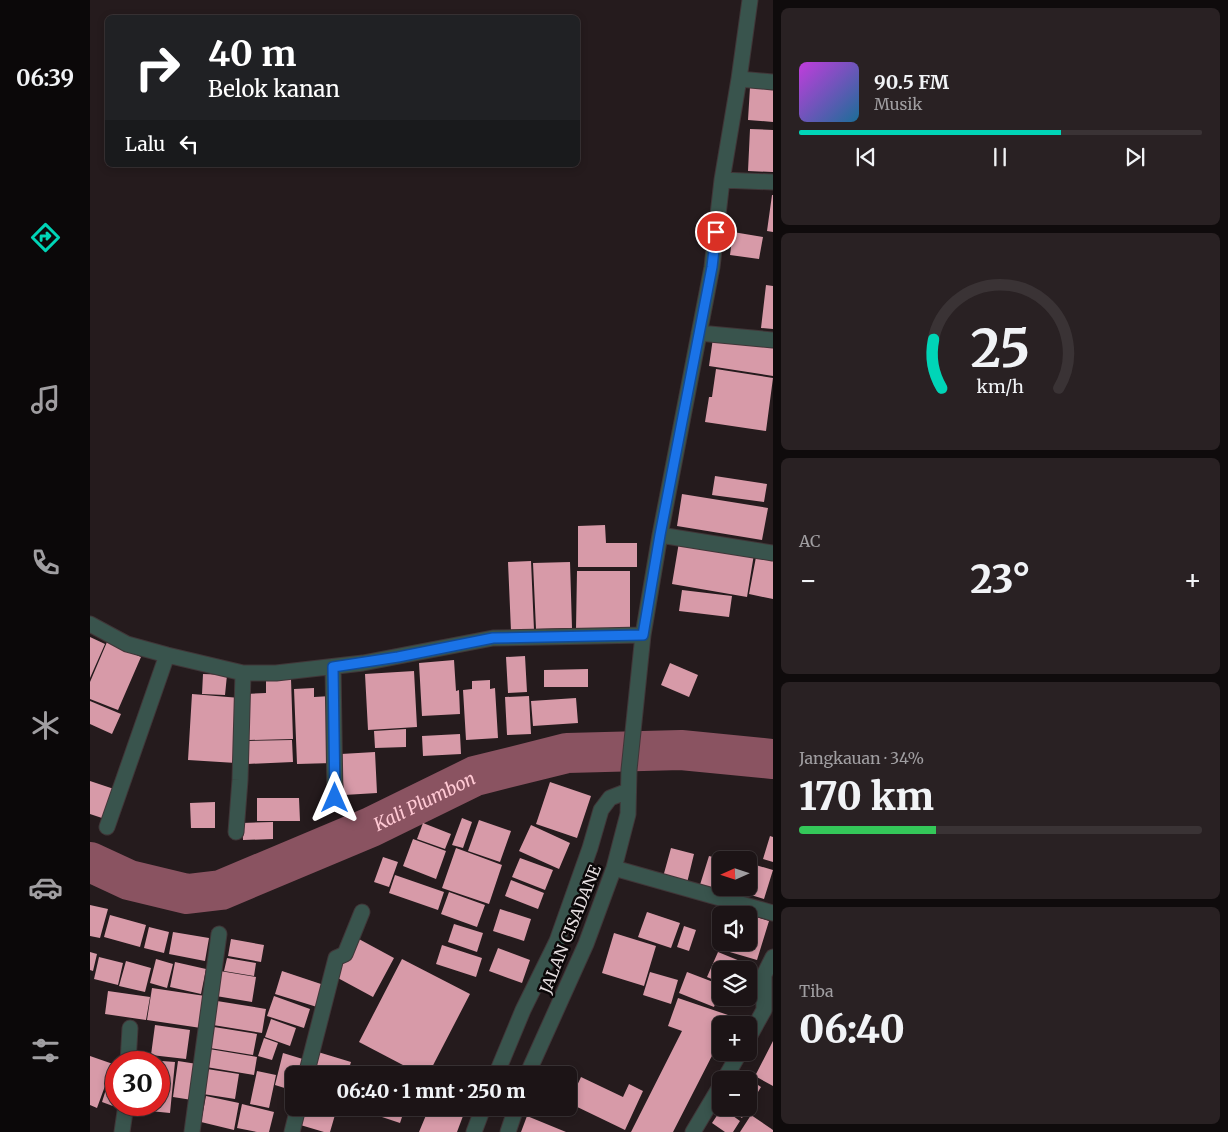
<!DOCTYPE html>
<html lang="id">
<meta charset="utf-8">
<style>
:root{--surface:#1c1416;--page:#292123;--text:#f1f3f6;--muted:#a09ea1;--line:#3a3335;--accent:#00d5b7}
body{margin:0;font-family:Merriweather,serif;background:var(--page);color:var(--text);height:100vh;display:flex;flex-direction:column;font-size:19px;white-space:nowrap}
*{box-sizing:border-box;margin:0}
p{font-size:16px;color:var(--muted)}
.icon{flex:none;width:28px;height:28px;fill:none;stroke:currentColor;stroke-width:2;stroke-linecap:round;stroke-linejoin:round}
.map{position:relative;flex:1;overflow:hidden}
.side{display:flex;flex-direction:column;gap:8px;padding:8px;background:#0f0b0c;width:455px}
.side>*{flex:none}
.hud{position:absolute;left:15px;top:15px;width:475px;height:152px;border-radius:8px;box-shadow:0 2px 8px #0003,0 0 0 1px var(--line);background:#202124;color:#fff;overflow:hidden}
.needle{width:32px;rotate:267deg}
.buttons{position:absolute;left:622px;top:851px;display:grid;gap:10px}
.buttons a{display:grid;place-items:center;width:45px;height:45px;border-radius:8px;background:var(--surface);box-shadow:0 2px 8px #0003,0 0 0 1px var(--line);font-size:25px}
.speed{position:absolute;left:15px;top:1051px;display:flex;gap:10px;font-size:25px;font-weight:700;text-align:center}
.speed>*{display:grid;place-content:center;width:65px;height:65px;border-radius:50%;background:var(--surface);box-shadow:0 2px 8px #0003,0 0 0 1px var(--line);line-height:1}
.speed .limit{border:8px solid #d22;background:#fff;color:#111}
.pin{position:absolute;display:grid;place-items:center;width:42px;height:42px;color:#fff;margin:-21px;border:2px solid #fff;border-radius:50%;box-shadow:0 1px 5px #0007}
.me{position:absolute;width:55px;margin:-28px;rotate:0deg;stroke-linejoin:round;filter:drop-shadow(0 0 4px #0008)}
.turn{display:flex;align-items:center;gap:18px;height:105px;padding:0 20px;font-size:22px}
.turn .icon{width:65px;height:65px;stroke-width:2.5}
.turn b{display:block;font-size:35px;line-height:42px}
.then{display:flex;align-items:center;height:48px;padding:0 20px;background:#0003;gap:10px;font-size:19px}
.big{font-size:38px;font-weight:800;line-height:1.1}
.side .card{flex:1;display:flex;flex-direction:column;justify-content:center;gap:8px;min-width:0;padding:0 18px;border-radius:8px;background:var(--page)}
.side .dial{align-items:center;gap:0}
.dial svg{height:130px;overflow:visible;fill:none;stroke:var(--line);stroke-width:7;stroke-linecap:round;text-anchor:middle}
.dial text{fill:var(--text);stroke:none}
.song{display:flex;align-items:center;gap:15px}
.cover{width:60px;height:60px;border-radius:8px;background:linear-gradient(135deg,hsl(290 70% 55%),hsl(200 70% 35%))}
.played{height:5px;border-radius:2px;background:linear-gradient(90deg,var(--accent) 65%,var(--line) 65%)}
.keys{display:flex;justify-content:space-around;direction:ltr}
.heat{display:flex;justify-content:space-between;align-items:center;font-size:28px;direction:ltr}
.charge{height:8px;border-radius:4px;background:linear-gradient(90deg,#34c759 34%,var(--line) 0)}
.trip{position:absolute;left:195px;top:1066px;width:292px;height:50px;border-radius:8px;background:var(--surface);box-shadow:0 2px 8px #0003,0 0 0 1px var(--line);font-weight:800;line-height:50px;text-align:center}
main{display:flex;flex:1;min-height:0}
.menu{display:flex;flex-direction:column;width:90px;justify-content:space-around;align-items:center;background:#0b0809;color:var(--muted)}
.menu .icon{width:35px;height:35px}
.menu .current{color:var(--accent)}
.menu b{font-size:22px;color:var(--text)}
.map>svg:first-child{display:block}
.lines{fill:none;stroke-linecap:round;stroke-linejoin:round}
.river{stroke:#8a5361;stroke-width:40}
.building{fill:#d79aa8}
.minor-casing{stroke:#403638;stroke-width:17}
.minor{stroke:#39544d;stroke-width:15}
.route-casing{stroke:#114b97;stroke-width:12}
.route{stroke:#1a73e8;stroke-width:9}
.labels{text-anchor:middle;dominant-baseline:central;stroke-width:5;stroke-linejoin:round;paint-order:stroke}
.street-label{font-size:16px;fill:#e7dfe1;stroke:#0b0708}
.water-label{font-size:18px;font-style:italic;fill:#ffc9d4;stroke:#0b0708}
</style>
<main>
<nav class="menu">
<b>06:39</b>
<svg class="icon current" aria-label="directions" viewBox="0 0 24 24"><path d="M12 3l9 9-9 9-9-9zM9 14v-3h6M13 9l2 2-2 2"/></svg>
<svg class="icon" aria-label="music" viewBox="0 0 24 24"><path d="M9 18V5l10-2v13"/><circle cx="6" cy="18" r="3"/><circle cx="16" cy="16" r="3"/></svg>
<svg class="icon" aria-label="phone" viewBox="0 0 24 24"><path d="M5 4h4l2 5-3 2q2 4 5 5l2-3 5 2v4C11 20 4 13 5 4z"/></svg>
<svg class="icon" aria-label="climate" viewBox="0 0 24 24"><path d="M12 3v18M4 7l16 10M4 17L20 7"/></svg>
<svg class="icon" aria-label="car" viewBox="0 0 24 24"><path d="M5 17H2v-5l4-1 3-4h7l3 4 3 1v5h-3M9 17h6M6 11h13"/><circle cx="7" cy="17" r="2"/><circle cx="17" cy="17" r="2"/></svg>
<svg class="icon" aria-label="filters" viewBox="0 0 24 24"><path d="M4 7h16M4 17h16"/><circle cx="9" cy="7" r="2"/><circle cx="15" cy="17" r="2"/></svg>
</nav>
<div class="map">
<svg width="683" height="1132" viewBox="0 0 683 1132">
<rect width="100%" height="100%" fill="#251b1d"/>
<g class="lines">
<path class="river" id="s1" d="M0,862L39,880L97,894L131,890L281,827L385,776L477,753L591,750L683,759"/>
</g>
<path class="building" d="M660,87L683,89V122L658,120Z
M660,129L683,130V172L658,171Z
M682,195H683V232L677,231Z
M643,232L673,237L669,259L640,255Z
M676,285L683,286V329L671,328Z
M623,338L683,348V376L619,366Z
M626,369L683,378L676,431L615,422L619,397H622Z
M625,476L677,484L674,502L622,495Z
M592,494L678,508L672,540L587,526Z
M515,525L516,543H547V567H488V526Z
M589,542L664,554L657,597L582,584Z
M666,557L683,560V599L659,594Z
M441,561L444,630L421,631L418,562Z
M480,562L482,628L446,629L443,563Z
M487,571H540V630L486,629Z
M592,590L642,596L639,617L589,611Z
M0,637L15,644L0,678Z
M17,642L51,657L28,710L0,699V682Z
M435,656L437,692L418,693L416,657Z
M364,660L366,691L369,690L370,714L332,716L329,663Z
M580,663L608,675L599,697L571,685Z
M498,669V687H454V670Z
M324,671L327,727L278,730L275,674Z
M113,674L137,675L135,695L112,694Z
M201,679L203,739L159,740L156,694L176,693V680Z
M400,680V689L405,688L408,738L376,740L373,690L382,689V681Z
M224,688V697L241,696L243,763L207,764L204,689Z
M102,694L150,698L146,763L98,760Z
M439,696L441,734L417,735L415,697Z
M486,698L488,723L443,726L441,701Z
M0,701L31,714L22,734L0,724Z
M316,729V747L285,748L284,731Z
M370,734L371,754L333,756L332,736Z
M202,740L203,762L157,764V741Z
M285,752L287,793L254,795L251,754Z
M0,781L24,789L15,819L0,814Z
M460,782L501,796L487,838L446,824Z
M167,798H209L210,821H167Z
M125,802V828H101L100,803Z
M372,818L382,822L373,848L362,845Z
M389,820L421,831L410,862L378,851Z
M183,822V839L153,840L152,823Z
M333,823L361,834L355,849L327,839Z
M441,825L480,843L469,869L429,851Z
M680,836L683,837V862L673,859Z
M323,839L356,851L346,879L313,866Z
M366,848L412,865L399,904L352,888Z
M581,848L604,854L597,883L573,877Z
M619,856L631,859V879L627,894L609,888Z
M293,857L308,862L299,887L284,882Z
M430,858L463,870L455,890L422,877Z
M659,863L683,870L674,899L638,888H659Z
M305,875L354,892L348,910L299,893Z
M421,880L454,893L448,909L415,896Z
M359,892L395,905L387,927L351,914Z
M0,905L18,909L10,938L0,936Z
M638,908L679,921L667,960L626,948L631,931V942H659V915H636Z
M410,909L441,919L434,941L403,931Z
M557,912L590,923L581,948L548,937Z
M20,915L56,925L50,947L14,937Z
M364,924L393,933L387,952L358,942Z
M594,926L606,930L599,951L587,947Z
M59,927L79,932L74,953L54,948Z
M83,932L119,938L115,961L79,954Z
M524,933L566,946L554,986L512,973Z
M267,938L304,958L283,997L246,977Z
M141,939L174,945L171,962L138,956Z
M352,945L392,958L386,977L346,964Z
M408,948L440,960L432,983L399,971Z
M0,952L7,954L3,971L0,970Z
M628,952L667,968L659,987V970H631V983L617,977Z
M9,957L33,963L28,985L4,979Z
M137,958L166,963L164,976L134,971Z
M66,959L83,964L77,988L60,983Z
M312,959L380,994L338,1075H332L269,1042Z
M36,961L61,968L55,992L29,986Z
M85,962L116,969L111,994L80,987Z
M130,971L166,977L162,1002L126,996Z
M192,971L234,985L227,1007L185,994Z
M560,972L588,980L581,1004L553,995Z
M597,972L631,985L624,1007L589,993Z
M62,988L115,996L111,1028L57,1020Z
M18,991L60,997L56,1020L15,1014Z
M184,996L220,1009L214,1028L177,1016Z
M588,998L638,1015L635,1025H631V1035L628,1044L583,1132H541L592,1031L578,1026Z
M127,1001L176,1009L172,1033L123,1025Z
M181,1019L206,1028L200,1046L175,1037Z
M65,1025L100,1030L96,1059L61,1055Z
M124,1027L167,1034L163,1055L120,1048Z
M174,1038L188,1043L182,1060L168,1056Z
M683,1041V1086L665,1076Z
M119,1049L167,1057L164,1075L116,1067Z
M228,1052L261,1062L257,1075H221Z
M193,1053L216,1060L212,1075H204V1091L185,1085Z
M0,1056L23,1064L7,1108L0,1105Z
M45,1059L85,1062L80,1113L40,1109L41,1105H69V1062H45Z
M88,1061L107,1064L102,1100L83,1097Z
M117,1069L149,1074L145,1099L113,1094Z
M167,1071L186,1075L179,1108L160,1104Z
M653,1075L671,1087L659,1107V1080H650Z
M491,1077L533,1097L539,1084L553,1091L535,1130L479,1103Z
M19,1080L26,1083V1105H32L31,1109L12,1102Z
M116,1096L149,1103L144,1130L111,1122Z
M152,1104L184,1112L179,1132H167L147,1128Z
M211,1108H247L240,1132H234L207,1124Z
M291,1108H315L310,1123L289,1116Z
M339,1108H376L367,1132H329Z
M632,1108L650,1121L643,1132H635L622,1123Z
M637,1108H658L652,1118Z
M661,1115L683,1130V1132H650Z
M437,1116L476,1132H431Z"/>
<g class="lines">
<g class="minor-casing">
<path id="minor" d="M649,79L683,82
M632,180L683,182
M609,333L683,340
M570,535L683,553
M0,624L37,644L77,655L153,673H186L273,663L403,638L553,635
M243,667L245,798
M17,827L77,655
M146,832L150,780L153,673
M524,868L683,913
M659,1037L674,1010V975L683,957
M38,1062L40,1028
M216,1075L246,958L255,954L272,912
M406,1075L433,1010L467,941L500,848L511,810L520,798L538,791
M437,1075L496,944L524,868L538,814L539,770L553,635L570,535L622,267L632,180L649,79L660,0
M634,1080L650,1052
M32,1132L36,1105
M102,1132L129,934
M202,1132L208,1108
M384,1132L393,1108
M418,1132L426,1108
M603,1132L631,1085"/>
</g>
<use href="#minor" class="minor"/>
</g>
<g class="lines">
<g class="route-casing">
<path id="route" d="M245,798L243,667L308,657L403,638L553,635L570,535L622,267L626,232"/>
</g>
<use href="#route" class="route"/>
</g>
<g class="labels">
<g class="street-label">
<text transform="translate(480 929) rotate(-68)">JALAN CISADANE</text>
</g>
<g class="water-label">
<text stroke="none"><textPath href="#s1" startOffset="359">Kali Plumbon</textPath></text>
</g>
</g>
</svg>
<div class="buttons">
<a><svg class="needle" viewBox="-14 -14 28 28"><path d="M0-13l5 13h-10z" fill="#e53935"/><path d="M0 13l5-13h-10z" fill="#a09ea1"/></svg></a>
<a><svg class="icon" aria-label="sound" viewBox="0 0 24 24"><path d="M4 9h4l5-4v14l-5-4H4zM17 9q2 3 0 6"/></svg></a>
<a><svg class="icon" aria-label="layers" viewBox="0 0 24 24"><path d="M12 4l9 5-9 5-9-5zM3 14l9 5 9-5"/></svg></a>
<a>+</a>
<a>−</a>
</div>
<div class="speed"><div class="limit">30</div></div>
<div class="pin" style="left:626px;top:232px;background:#d93025"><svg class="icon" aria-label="arrive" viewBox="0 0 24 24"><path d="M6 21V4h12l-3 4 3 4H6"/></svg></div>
<svg class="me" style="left:245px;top:798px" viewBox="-20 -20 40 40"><path d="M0-17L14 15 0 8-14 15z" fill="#1a73e8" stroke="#fff" stroke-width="4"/></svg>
<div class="trip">06:40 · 1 mnt · 250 m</div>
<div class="hud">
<div class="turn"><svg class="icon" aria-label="right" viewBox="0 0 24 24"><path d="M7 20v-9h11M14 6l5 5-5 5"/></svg><div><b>40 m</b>Belok kanan</div></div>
<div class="then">Lalu<svg class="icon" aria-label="left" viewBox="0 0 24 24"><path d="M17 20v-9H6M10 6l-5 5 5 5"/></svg></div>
</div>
</div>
<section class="side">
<div class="card">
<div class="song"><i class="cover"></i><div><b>90.5 FM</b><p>Musik</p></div></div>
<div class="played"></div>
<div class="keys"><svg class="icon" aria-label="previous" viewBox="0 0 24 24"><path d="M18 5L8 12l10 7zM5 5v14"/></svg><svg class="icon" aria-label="pause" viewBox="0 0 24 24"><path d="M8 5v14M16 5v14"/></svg><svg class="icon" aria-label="next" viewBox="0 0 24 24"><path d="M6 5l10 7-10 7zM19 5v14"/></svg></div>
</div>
<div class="card dial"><svg viewBox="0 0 100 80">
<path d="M14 69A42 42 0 1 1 86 69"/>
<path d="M14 69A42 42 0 0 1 9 39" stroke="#00d5b7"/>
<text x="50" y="56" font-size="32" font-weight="700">25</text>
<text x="50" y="72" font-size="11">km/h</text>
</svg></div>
<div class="card"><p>AC</p>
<div class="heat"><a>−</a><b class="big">23°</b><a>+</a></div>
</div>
<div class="card"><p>Jangkauan · 34%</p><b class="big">170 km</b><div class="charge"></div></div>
<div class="card"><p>Tiba</p><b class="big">06:40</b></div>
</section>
</main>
